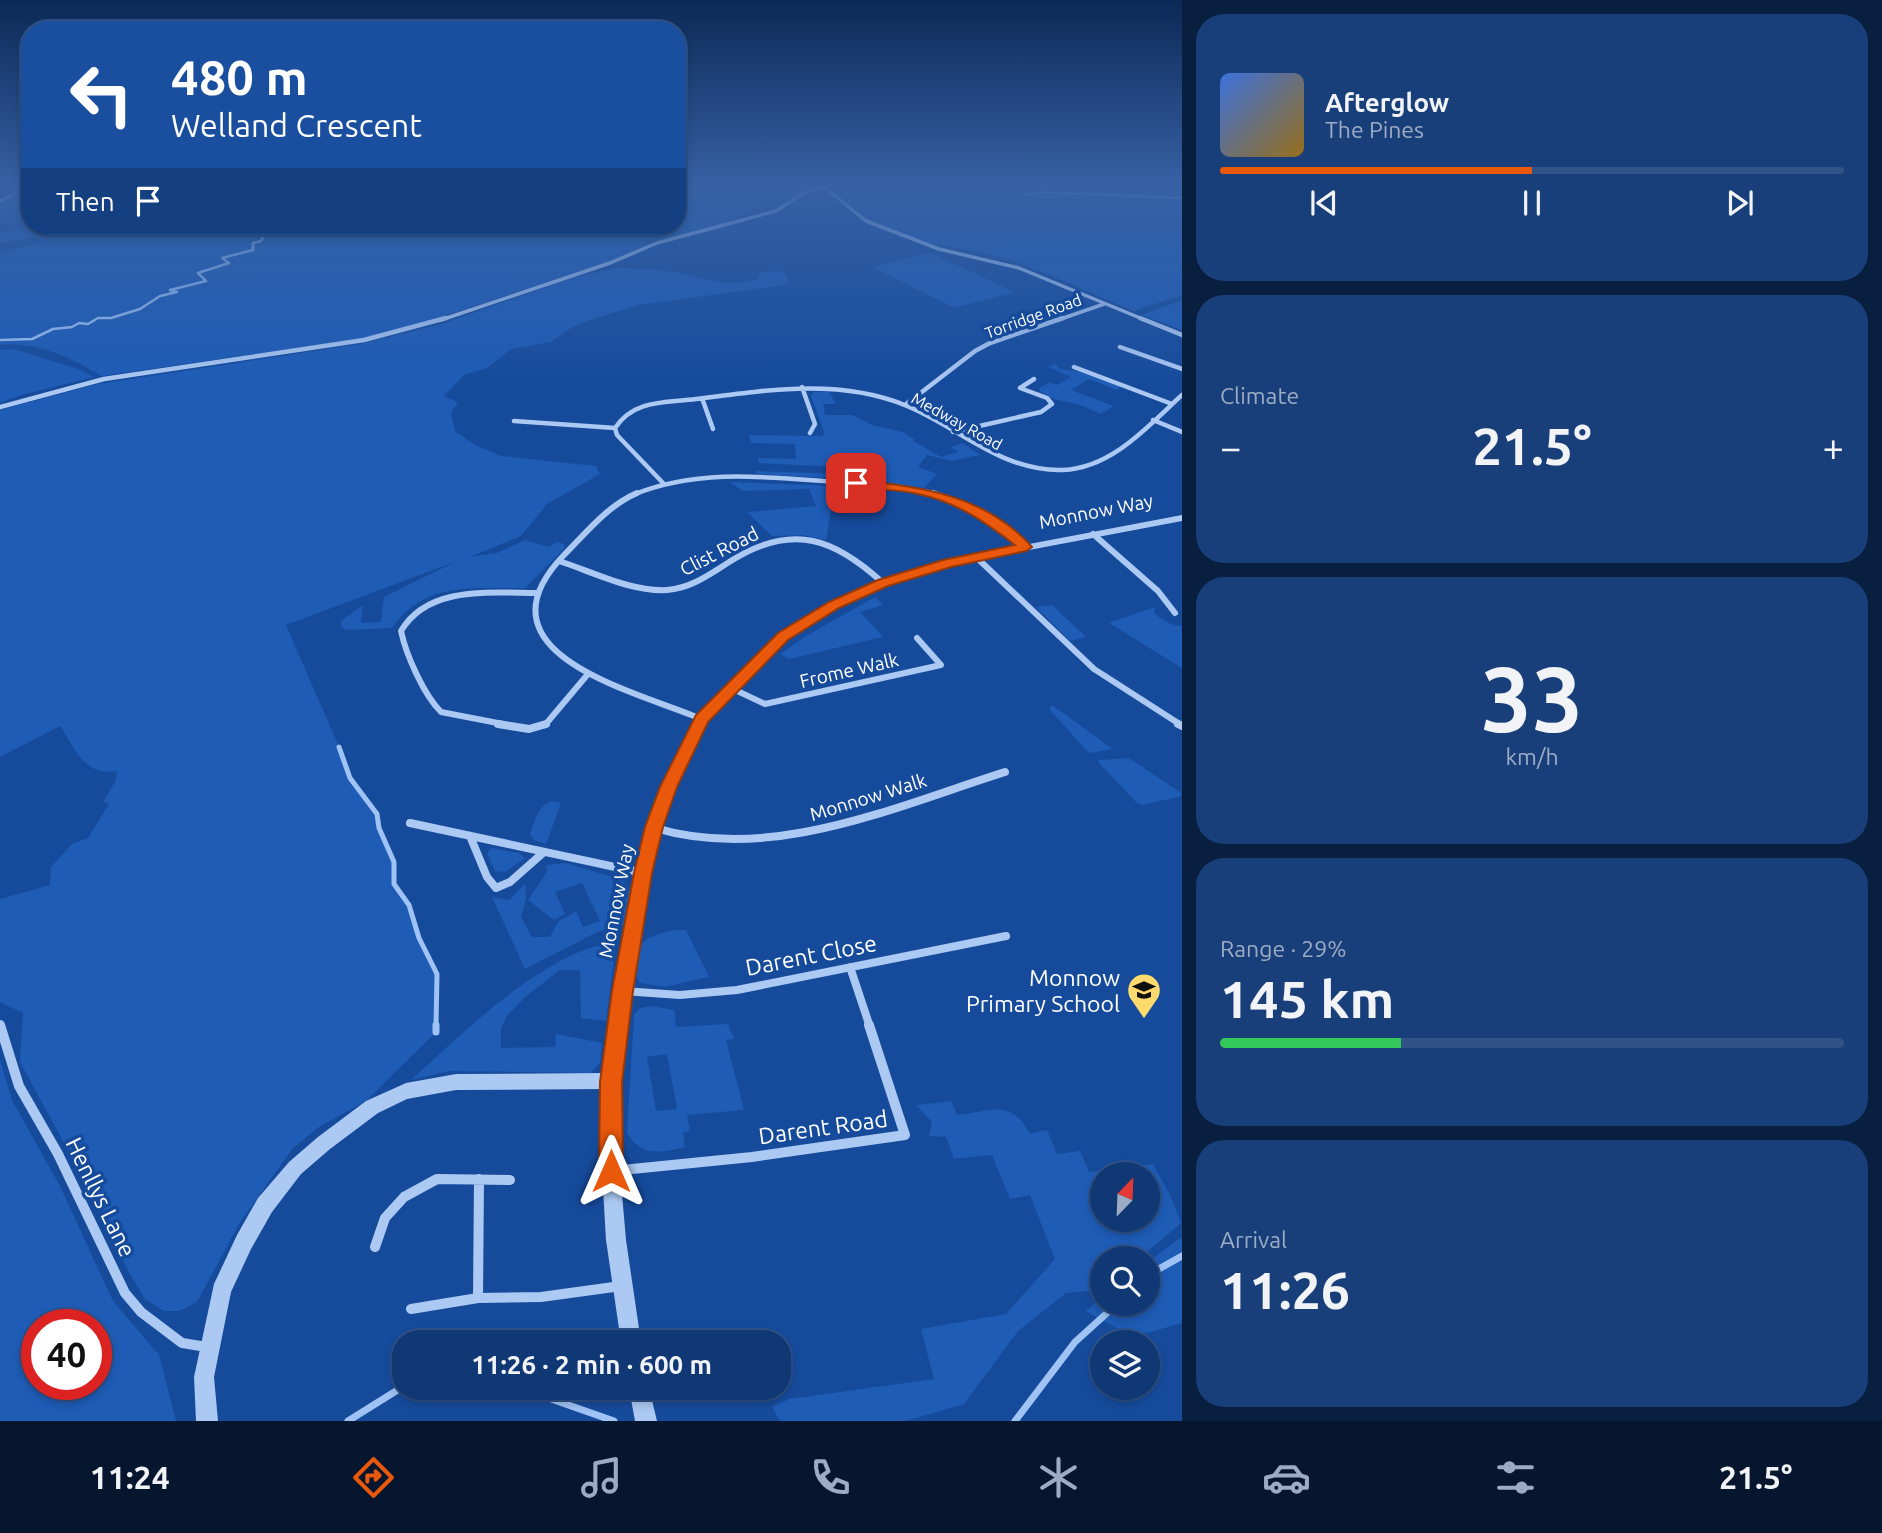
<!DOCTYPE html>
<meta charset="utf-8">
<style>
:root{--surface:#103875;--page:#193f7a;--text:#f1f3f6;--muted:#9cacc5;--line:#305287;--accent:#ea580c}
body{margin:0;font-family:Ubuntu,sans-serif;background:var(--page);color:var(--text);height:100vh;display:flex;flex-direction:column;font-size:26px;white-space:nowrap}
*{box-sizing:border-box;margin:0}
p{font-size:23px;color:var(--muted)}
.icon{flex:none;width:38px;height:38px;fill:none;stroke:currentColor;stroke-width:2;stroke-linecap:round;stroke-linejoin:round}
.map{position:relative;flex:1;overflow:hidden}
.panel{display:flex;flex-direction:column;gap:14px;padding:14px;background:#091f40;width:700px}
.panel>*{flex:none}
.hud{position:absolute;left:21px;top:21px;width:665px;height:214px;border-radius:28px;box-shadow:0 4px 10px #0003,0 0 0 2px var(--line);background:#1a4fa0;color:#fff;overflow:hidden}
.needle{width:46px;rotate:23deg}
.buttons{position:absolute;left:1090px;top:1162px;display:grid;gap:14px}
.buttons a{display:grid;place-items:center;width:70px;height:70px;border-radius:50%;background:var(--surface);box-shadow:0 4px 10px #0003,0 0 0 2px var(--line);font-size:35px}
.speed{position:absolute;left:21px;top:1309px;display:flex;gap:14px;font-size:35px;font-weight:700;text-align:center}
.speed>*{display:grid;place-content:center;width:91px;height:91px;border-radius:50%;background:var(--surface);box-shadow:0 4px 10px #0003,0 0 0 2px var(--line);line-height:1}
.speed .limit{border:10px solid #d22;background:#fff;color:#111}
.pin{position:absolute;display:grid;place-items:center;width:60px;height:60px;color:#fff;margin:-30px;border-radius:14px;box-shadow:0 4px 10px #0006}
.me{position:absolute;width:77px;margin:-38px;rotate:0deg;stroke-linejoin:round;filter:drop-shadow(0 0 5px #0008)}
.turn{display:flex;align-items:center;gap:24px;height:147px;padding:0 35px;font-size:32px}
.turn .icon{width:91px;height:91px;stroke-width:2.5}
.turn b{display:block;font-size:49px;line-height:60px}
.then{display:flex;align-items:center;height:66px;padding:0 35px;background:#0003;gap:14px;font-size:26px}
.big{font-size:52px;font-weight:600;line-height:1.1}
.panel .card{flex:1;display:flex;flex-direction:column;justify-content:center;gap:10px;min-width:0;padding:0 24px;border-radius:28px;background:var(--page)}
.panel .dial{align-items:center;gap:0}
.dial b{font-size:91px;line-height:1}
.song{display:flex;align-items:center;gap:21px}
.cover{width:84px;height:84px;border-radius:10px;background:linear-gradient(135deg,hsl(220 70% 55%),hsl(40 70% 35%))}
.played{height:7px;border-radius:4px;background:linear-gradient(90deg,var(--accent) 50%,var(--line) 50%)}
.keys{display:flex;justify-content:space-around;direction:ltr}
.heat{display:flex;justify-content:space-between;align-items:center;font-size:38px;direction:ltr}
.charge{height:10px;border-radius:5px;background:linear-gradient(90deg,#34c759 29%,var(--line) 0)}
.trip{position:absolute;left:392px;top:1330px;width:399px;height:70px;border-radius:28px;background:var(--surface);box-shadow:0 4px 10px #0003,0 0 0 2px var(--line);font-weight:600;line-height:70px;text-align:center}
.tabs{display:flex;height:112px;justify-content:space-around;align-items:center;background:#06162f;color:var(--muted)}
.tabs .icon{width:49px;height:49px}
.tabs .current{color:var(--accent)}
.tabs b{font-size:32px;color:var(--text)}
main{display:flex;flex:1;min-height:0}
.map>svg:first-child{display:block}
.green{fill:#1e5cb6;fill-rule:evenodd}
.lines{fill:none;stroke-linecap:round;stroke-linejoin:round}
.stream-far2{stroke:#9fc3f5;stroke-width:2.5}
.stream-far1{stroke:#9fc3f5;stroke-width:5}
.stream{stroke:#9fc3f5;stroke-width:7}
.minor-far4{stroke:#acc9f3;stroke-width:3.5}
.minor-far3{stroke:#acc9f3;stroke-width:4.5}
.minor-far2{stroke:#acc9f3;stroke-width:6}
.minor-far1{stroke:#acc9f3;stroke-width:8}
.minor{stroke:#acc9f3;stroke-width:10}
.tertiary{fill:#acc9f3;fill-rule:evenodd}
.route{fill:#ea580c;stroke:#983908;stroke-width:2}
.labels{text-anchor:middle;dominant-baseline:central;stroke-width:7;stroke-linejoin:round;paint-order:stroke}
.far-street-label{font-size:16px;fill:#fff;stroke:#164b9c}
.street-label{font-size:19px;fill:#fff;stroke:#164b9c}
.near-street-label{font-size:23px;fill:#fff;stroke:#164b9c}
.near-poi-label{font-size:23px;fill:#fff;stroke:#164b9c;text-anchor:end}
</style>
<main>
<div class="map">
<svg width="1182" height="1421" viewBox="0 0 1182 1421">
<rect width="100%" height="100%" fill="#164b9c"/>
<path class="green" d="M677,185H746L777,193L785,189L799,193L754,207C743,223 663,240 640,248C629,252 619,258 609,262L429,321L360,339L101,376C74,358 33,340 0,345V252L39,243L37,237L0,243V233L26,229L22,223L0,224V203L30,188V226H677Z
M834,185H1182V295L1134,311C1092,294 1051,273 1009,260C949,241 867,245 830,186Z
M930,253L1015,292L954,308L872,267Z
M617,268C635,269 654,269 672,272C702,277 727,290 758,279L760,273L782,271L789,280L784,285L639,305L593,319L571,328L551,342L511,349L487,368L464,375L444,396L458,402L451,413L455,431L475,445L501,456L596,466L600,474L547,504L521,536L469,557L497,553L525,540L548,547L557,542L564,544V549L525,588C472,589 426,580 392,628L347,630L341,627V621L363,605L361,623L381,622L384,597L457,561L286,625L339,747L350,778L377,814L379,828L394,862V884L409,905L419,938L437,974L436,1032L366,1101L319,1127L293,1148L240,1222L197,1302L179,1311H164L145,1299L128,1271L101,1211L20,1062L23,1013L0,1002V899L50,885L51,867L72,844L88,838L109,804L103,802L116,780L117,771C84,776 76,750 60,726L0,757V410L98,384L360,344L442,324L569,279Z
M1182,300V330L1142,315Z
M14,349L75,368L94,377L21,395L0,403V350Z
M1056,364L1060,369L1082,372L1121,386L1117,390L1089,379L1071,390L1114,406L1101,414C1095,412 1091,409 1085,407C1069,400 1052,403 1038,389L1050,382L1057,385L1071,377L1048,367Z
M829,391L836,404H823L825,415H852L872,425L903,432L915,440L913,441L941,457L958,452L951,447L963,443L980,455L951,461L927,455L918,467L937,474L924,488L865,480L757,474L756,471L841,474L839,467L759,463L758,458L796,459L795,444L751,443L749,435L823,436L824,432L811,396L813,392Z
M730,482L835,486L826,540L803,535L772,536L747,512L816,506L809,489L743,491Z
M875,597L883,605L860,612L883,637L789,659L780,654L806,636Z
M1052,605L1086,637L1070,641L1036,607Z
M1155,607L1154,612C1161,621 1171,625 1182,626V668L1109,623Z
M1052,705L1113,749L1089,753L1049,709Z
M1129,758L1181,793L1182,796L1142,805L1136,802L1099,763V760Z
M553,801L561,803L546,844L534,840L530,834C535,820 538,805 553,801Z
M491,848L519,853L525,858L505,872L495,871L487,854Z
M566,863L622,880L632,892L625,925L597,932L525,969L492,897L509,900L525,884L526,898L521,917L532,937H550L558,922L576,911L583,927L600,921L582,883L555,892L565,914L554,920L528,900L547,872L546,865Z
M672,930H686L709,977L665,987L640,983C632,970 633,952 645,941C651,935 664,933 672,930Z
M616,942L606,1021L581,1018L580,970H560L524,998L507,1016L501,1028V1048L555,1047L556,1034L602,1043L600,1063L590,1073L450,1071L411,1080C461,1035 517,979 579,952C590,947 604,945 616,942Z
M652,1006L674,1010L676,1027L728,1024L734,1039L726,1040L744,1110L687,1115L690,1131L683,1132L685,1147C661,1153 641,1157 627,1133L634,1015L640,1008ZM667,1054L677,1109L656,1111L647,1057Z
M0,1060L12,1100L60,1186L113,1301L159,1355L176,1421H0ZM37,1325H96V1384H37Z
M951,1101L957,1115C992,1111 1011,1098 1030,1134L1047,1130L1057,1154L1080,1151L1089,1172L1153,1164L1171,1197L1181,1223L1140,1258H1102V1282L1087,1291L1066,1293L1018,1331L964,1404L906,1421H780L772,1407L789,1399L934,1379L921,1329L1006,1314L1055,1259L1030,1195L1010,1199L992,1155L954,1159L946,1137L929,1136L932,1122L916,1105ZM1102,1174H1148V1220H1102Z
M1182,1237V1323L1133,1337L1086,1311L1102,1297V1304H1148V1262Z"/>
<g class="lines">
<path class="stream-far2" d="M1024,195L1042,192L1182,198
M0,340L32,339L53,329L72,327L79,323L88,324L98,318H111L140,309L160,296L177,292L170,290L206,281L198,273L229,263L222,258L253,250V243L261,241L269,226"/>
<path class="stream-far1" d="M339,747L350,778L377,814L379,828L394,862V884L409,905L419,938L437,974L436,1027"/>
<path class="stream" d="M436,1032V1025
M1148,1275L1182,1256
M520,1388L614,1421
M348,1421L404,1386
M1015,1421L1075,1342L1117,1304"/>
<path class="minor-far4" d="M823,186L866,221L939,249L1019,268L1145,320
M441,320L610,263L657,243L776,211L803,193L828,185
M1058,320L1104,304"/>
<path class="minor-far3" d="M1140,318L1182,335
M1120,347L1182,369
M1074,367L1172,404
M802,387L815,424L810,433
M702,398L713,429
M905,405L975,351L990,343L1063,318
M0,407L104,379L364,340L446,318
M1153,420L1182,432
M514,421L615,428
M953,432L1041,412L1052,404L1047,398L1020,388L1034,379
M664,484L617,435L615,428C634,399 666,403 696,399C766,390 841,378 907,406C960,428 1002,472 1063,470C1112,468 1148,426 1182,395
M633,495C694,470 758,476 823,481C862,483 901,485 940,495"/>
<path class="minor-far2" d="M637,493C607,506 586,533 564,555C469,654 636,691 701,719
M933,493L984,515L1026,547
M1093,534L1158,591L1175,613
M976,557L1094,669L1181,725
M559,561C593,572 631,592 667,590C693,588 713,572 734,559C794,523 835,539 883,583
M731,688L765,704L941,665L917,638
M508,725L441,712C424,695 406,655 401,631C428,585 491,593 538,593
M545,725L588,674"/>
<path class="minor-far1" d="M498,724L529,729L546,724
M1178,724L1182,726
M410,823L643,873
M655,828C772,863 894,807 1005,772
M470,836L487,877L496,888L510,882L544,852
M850,967L870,1027
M623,991L680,995L737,990L1006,936"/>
<path class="minor" d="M0,1025L19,1086L58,1154L125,1293L141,1312L182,1343L207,1347
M612,1171L752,1157L905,1135L869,1025
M375,1247L385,1218L404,1197L437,1179L510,1180
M478,1298L479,1179
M411,1309L478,1298L541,1297L621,1286"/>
<path class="tertiary" d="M30,185V188L0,203V199Z
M1182,515V521L977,560L887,585L838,607L787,639L706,721L676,787L658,841L640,930L620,1081V1171L626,1240L641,1342H621L606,1240L602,1171L603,1089L456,1090L407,1099L378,1113L330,1149L301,1174L272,1212L251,1249L231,1292L214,1377L218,1421H196L194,1377L214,1284L237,1235L258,1198L289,1162L318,1137L366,1101L406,1083L456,1074L605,1073L624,930L644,841L662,787L697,716L779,633L830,603L879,581L976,554Z
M629,1388H649L657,1421H635Z"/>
</g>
<linearGradient id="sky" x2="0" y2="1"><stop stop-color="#0c2956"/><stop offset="0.48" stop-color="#3661a4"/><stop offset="1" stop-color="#3661a4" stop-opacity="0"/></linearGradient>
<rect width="1182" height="384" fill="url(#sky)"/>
<path class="route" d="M856,480C921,486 987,496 1032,547L1026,551L951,567L888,586L839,608L788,640L708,722L677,787L663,827L652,873L633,991L622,1082L623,1171L620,1179L611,1183L603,1179L599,1171L600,1082L612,991L634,873L645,827L660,787L696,715L778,633L829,602L878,580L943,560L1015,545C985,522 957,502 918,494C897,489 874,490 852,486L850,483Z"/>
<defs>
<g id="school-pin" transform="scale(1.75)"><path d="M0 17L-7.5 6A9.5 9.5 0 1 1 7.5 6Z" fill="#ffdb6e" stroke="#164b9c"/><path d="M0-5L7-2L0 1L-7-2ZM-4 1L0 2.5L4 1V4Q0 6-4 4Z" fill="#111"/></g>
</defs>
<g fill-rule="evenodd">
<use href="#school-pin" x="1144" y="990"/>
</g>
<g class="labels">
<g class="far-street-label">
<text transform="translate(1033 316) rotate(-20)">Torridge Road</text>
<text transform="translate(957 421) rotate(29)">Medway Road</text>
</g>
<g class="street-label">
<text transform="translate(1096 511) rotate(-11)">Monnow Way</text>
<text transform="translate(719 551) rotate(-27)">Clist Road</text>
<text transform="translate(849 670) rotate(-13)">Frome Walk</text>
<text transform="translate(868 797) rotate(-17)">Monnow Walk</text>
<text transform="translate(616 901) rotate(-79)">Monnow Way</text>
</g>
<g class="near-street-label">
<text transform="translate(811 955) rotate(-11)">Darent Close</text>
<text transform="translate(823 1127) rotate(-8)">Darent Road</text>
<text transform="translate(101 1197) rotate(64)">Henllys Lane</text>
</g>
<g class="near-poi-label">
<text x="1120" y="977">Monnow<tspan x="1120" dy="26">Primary School</tspan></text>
</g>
</g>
</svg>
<div class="buttons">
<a><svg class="needle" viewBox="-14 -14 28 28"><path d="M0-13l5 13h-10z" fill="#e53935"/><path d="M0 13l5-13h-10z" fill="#9cacc5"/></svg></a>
<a><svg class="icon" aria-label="search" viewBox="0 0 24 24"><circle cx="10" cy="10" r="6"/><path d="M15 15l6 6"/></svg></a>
<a><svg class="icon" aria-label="layers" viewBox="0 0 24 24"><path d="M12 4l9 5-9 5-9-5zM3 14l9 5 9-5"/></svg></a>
</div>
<div class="speed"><div class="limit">40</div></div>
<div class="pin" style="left:856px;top:483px;background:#d93025"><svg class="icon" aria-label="arrive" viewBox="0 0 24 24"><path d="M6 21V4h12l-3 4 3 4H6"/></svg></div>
<svg class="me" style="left:611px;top:1171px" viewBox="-20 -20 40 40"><path d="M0-17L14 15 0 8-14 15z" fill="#ea580c" stroke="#fff" stroke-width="4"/></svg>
<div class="trip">11:26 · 2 min · 600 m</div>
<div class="hud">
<div class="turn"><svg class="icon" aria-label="left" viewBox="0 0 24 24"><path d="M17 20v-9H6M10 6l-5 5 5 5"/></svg><div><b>480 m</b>Welland Crescent</div></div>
<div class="then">Then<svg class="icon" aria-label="arrive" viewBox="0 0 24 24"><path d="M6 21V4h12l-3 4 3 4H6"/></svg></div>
</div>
</div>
<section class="panel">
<div class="card">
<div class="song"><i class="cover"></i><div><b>Afterglow</b><p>The Pines</p></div></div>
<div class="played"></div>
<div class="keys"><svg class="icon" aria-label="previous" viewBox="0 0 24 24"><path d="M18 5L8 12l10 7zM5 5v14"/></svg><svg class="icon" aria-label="pause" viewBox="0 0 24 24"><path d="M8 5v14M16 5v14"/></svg><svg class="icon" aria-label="next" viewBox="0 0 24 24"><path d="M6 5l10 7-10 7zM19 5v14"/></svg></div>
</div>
<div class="card"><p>Climate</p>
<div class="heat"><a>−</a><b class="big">21.5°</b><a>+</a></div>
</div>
<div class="card dial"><b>33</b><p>km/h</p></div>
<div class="card"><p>Range · 29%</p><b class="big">145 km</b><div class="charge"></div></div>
<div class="card"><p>Arrival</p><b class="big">11:26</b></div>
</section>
</main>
<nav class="tabs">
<b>11:24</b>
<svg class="icon current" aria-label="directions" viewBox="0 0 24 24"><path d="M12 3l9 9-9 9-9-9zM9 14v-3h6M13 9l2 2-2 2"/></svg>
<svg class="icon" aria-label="music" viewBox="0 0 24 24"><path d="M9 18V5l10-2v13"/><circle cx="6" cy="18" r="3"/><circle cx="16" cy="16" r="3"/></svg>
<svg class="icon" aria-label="phone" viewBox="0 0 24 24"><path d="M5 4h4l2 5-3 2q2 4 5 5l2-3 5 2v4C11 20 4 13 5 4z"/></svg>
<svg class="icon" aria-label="climate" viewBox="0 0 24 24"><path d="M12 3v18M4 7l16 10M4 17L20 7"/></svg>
<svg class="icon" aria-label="car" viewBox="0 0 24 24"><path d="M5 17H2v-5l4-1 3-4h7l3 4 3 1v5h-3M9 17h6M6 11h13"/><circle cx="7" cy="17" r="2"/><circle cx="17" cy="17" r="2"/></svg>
<svg class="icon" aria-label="filters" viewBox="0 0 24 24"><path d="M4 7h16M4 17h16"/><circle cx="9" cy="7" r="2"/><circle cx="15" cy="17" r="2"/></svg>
<b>21.5°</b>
</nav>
